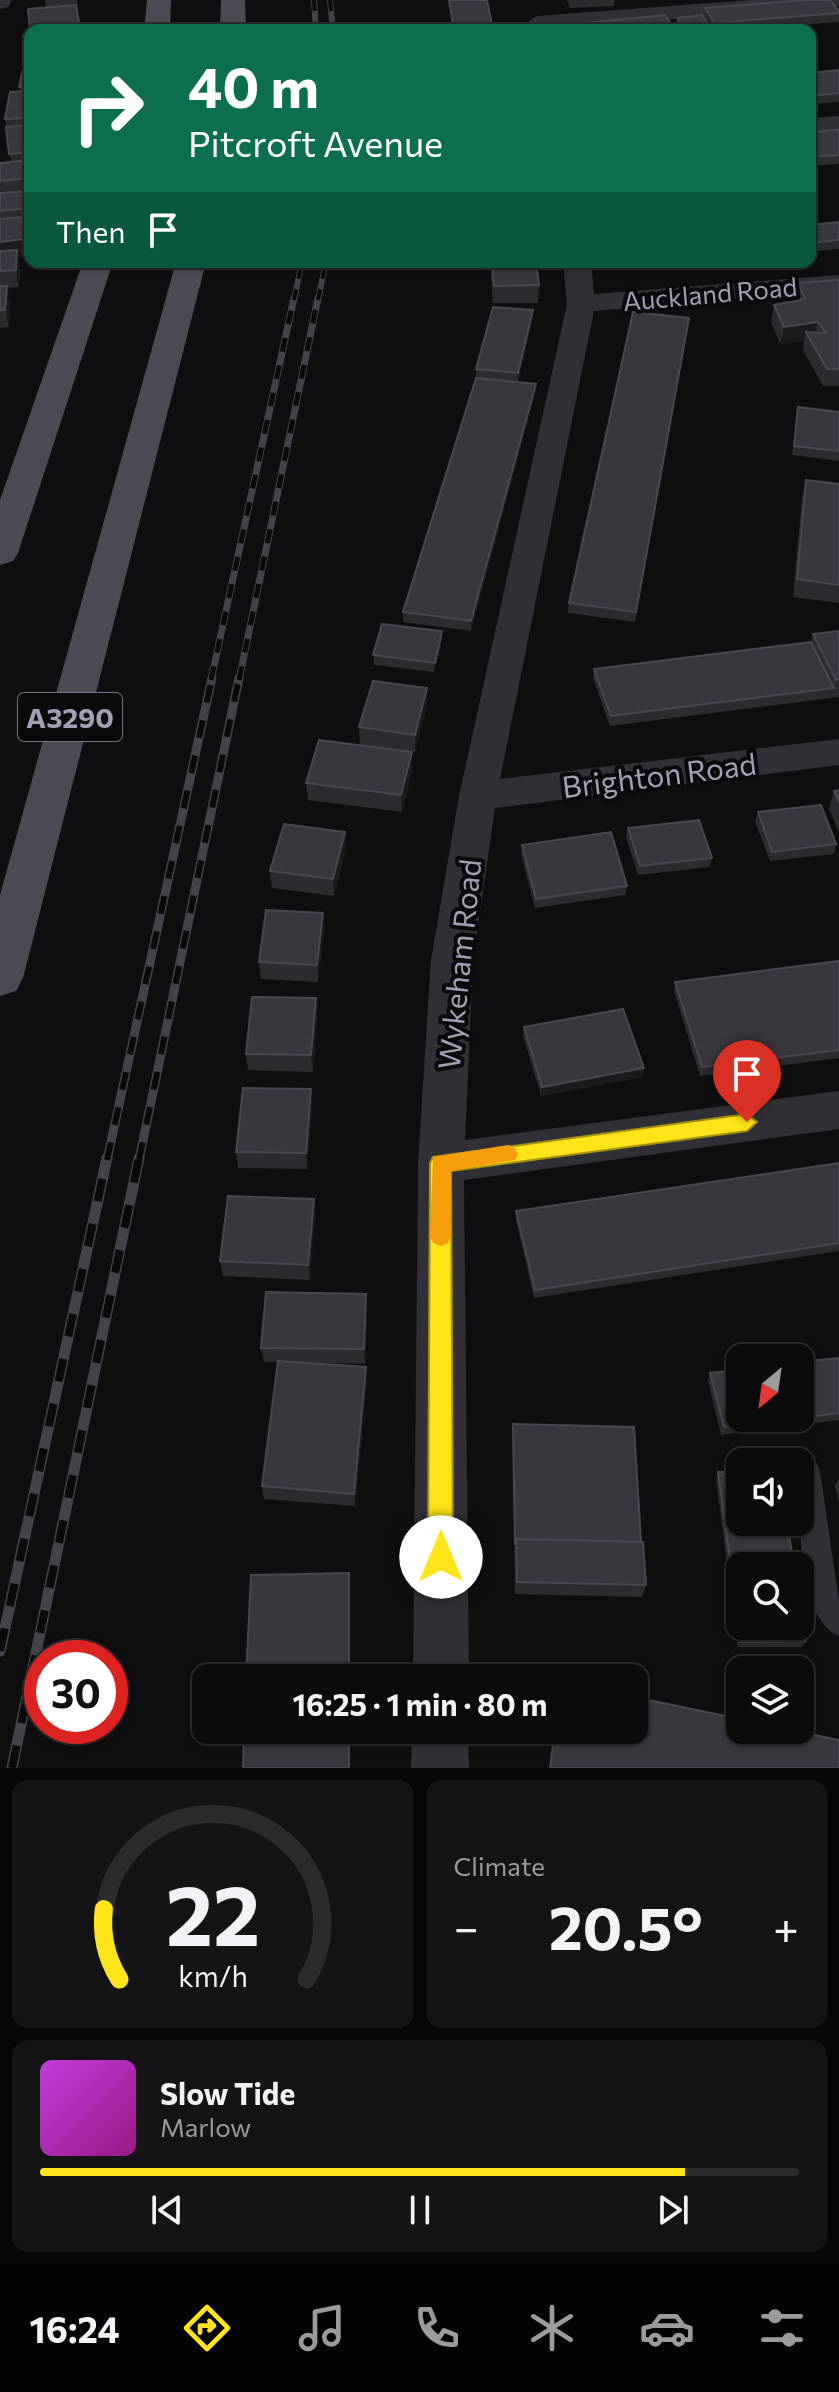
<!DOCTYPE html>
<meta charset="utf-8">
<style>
:root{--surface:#0b0b0d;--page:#141416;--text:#f1f3f6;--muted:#9a9b9d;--line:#2b2b2e;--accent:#ffe419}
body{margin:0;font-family:Commissioner,sans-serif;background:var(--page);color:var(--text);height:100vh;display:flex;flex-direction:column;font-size:30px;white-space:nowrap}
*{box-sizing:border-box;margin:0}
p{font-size:26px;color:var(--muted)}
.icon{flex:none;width:44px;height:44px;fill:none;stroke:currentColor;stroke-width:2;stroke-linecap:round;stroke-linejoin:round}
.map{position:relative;height:1768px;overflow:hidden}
.sheet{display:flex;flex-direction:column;gap:12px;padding:12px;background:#060607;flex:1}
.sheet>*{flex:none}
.banner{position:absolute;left:24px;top:24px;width:792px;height:244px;border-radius:16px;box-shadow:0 2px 6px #0004,0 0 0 2px var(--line);background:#0b6e4f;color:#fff;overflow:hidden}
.needle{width:52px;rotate:209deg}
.buttons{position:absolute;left:726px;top:1344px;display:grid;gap:16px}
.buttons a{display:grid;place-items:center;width:88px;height:88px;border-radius:16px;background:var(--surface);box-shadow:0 2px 6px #0004,0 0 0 2px var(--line);font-size:40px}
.speed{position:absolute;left:24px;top:1640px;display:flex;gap:16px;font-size:40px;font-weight:700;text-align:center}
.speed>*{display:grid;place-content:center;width:104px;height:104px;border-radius:50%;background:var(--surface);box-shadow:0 2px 6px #0004,0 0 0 2px var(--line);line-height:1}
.speed .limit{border:12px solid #d22;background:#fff;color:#111}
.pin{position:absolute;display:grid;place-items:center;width:68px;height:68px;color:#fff;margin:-82px -34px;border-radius:50% 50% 50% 0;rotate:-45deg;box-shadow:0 0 8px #0007}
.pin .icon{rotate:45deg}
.me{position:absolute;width:88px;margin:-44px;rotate:0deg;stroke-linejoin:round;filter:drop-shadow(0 0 6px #0008)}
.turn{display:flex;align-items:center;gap:28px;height:168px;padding:0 32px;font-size:36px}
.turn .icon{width:104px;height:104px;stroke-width:2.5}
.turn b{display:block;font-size:56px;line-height:68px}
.then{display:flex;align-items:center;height:76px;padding:0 32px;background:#0003;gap:16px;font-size:30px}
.big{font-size:60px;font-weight:700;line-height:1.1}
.sheet .widget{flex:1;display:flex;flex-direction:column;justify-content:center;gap:12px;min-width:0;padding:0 28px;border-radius:16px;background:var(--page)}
.sheet .dial{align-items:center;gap:0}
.dial svg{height:208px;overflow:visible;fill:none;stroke:var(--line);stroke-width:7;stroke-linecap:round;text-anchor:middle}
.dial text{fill:var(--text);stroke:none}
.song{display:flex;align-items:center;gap:24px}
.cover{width:96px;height:96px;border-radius:12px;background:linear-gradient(135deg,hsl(290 70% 55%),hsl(310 70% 35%))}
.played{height:8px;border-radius:4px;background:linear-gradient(90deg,var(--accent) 85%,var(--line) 85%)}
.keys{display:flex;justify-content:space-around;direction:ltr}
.heat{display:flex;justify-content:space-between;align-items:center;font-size:44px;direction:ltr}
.sheet .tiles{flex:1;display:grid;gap:12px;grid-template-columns:1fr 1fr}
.widget:last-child{grid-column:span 2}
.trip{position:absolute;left:192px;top:1664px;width:456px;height:80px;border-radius:16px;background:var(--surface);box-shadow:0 2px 6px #0004,0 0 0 2px var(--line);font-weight:700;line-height:80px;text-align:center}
.tabs{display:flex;height:128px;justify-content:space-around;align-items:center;background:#040405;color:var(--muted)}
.tabs .icon{width:56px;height:56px}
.tabs .on{color:var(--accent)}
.tabs b{font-size:36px;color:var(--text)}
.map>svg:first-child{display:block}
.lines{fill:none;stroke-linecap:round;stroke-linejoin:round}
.lane{fill:#303036;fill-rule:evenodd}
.street{fill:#303036;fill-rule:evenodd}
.primary{fill:#4c4b55;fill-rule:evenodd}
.rail-far3-casing{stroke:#43434b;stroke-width:6}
.rail-far2-casing{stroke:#43434b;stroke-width:7}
.rail-far1-casing{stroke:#43434b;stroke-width:9}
.rail-casing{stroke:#43434b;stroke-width:11}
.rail-far3{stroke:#0a0a0c;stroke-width:4;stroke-dasharray:11;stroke-linecap:butt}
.rail-far2{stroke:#0a0a0c;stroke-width:5;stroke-dasharray:14;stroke-linecap:butt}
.rail-far1{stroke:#0a0a0c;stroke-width:6;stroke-dasharray:18;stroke-linecap:butt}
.rail{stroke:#0a0a0c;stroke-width:8;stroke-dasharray:23;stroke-linecap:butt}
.wall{fill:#2c2b2f}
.shaded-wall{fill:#1b1a1d}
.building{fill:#38373d;stroke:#484850;stroke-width:2}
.route{fill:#ffe419;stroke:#a69410;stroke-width:2}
.slow{fill:#f59e0b}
.labels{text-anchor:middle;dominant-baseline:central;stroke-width:8;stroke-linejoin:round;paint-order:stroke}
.far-street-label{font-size:26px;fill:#9fa0b3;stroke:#0a0a0c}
.shield{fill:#0a0a0c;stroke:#727381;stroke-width:2}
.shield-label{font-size:28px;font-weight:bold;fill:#9fa0b3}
.street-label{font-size:30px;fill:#9fa0b3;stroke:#0a0a0c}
</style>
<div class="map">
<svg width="839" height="1768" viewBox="0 0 839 1768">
<rect width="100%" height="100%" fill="#0f0f11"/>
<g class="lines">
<path class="lane" d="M807,1458L816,1462L820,1471L839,1601V1636C801,1620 800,1540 800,1504C800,1491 803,1471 798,1462Z"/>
<path class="street" d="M0,0H12L8,7L0,9Z
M750,0H839V6L537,30L526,23L537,16Z
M839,116V130L810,132V118Z
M563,262H591L594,294L839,275V291L594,311L500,779L839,739V765L495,808L473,960L465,1140L839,1091V1129L464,1180L469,1678H413L418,1163L431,960L459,796L567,304Z
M412,1730H468L469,1768H411Z"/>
<path class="primary" d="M147,0H171L170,30H144Z
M221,0H245L246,30H220Z
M83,262H113L18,553L13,561L0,565V500Z
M176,262H206L23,978L16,991L0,996V895Z"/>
<g class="rail-far3-casing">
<path id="rail-far3" d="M314,0L316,30
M330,0L333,30
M294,300L302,262
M318,300L326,262"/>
</g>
<g class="rail-far2-casing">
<path id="rail-far2" d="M211,680L294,298
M239,680L318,298"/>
</g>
<g class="rail-far1-casing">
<path id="rail-far1" d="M107,1160L212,678
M139,1160L239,678"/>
</g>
<g class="rail-casing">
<path id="rail" d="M0,1651L107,1158
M12,1768L139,1158"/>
</g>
<use href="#rail-far3" class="rail-far3"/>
<use href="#rail-far2" class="rail-far2"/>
<use href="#rail-far1" class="rail-far1"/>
<use href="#rail" class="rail"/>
</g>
<path class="wall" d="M45,0H77L80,30H30L46,8Z
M448,0H487L493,30H453Z
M567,0H615L614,6L570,8Z
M705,8L839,11V22L733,30H713L704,16Z
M677,18L712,29V30H679L676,26Z
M30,36V226H23L27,256L18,257L20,268L19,287L7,288L10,303L9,327L0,328V163L11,162L5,119L20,91L19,87L26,64Z
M839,70V102L810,104V73Z
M839,130V164L810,166V132Z
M839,222V249L810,252V225Z
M490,262H536L539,285L538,303H493Z
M839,280V386H823L803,350L804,341L780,344L771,322L774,305L795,300L798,283Z
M533,310L532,320L518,382L536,384L535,394L471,631L403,622V612L476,378V369Z
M689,318L635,622L568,613L569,603Z
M798,407L839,412V461L792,455Z
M806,480L839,484V603L793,597L802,498Z
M839,631V697L610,726L593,678L594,669L811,642L813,634Z
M442,640L434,672L374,665L373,655Z
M427,688V706L415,752H412V770L402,812L308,800L306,783L360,745L359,727Z
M839,790V832L829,809L834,791Z
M758,812L836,844L834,854L770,861L755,822Z
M628,828L712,858L710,867L638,875L626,837Z
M345,832L346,849L334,896L272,888L270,871Z
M522,845L627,886L625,895L535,908L521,854Z
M324,930L318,982L261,979L259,962Z
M839,961V1058L700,1076L674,991L675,982Z
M316,998L317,1014L313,1072L248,1070L246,1054Z
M524,1027L643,1077L541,1096L523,1036Z
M312,1106L307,1169L238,1168L236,1152Z
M839,1163V1251L534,1298L516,1220V1211Z
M315,1214L310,1280L223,1276L220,1261Z
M366,1294L367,1308L365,1364L291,1362L367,1381L355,1506L264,1499L262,1486L278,1362H264L261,1348Z
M839,1358V1420L721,1435L708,1381L710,1373Z
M513,1424L641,1542L646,1585L642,1597L515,1594Z
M718,1472L806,1641L802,1647H738L716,1479Z
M839,1479V1503L835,1486Z"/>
<path class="shaded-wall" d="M22,217L27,256L18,257L20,268L19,287L16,270L0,259V242Z
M7,286L10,303L9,327L5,310Z
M533,310L532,320L518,382V373Z
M818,322L814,339L806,332L804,341L780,344L784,327Z
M536,384L535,394L471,631V621Z
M442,631V640L434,672L435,663Z
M427,688V706L415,752V735Z
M412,752V770L402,812L401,795Z
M345,832L346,849L334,896L333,879Z
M323,913L324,930L318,982L317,965Z
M316,998L317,1014L313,1072L311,1055Z
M644,1068L643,1077L541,1096L542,1087Z
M311,1089L312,1106L307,1169L306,1153Z
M314,1199L315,1214L310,1280L308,1265Z
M366,1294L367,1308L365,1364L364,1349Z
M366,1367L367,1381L355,1506L354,1494Z
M349,1573L350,1585V1678H349Z
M349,1730H350V1768H349Z"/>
<path class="building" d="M449,0H487L493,30H454Z
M806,0H830L839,11V13L715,23L705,8Z
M76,5L80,28L52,30H30L28,9Z
M665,15L676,30H578L574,24Z
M702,15L712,29L686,30L677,18Z
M23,36H30V59H25Z
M30,63V86L19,87L24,64Z
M839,70V93L810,96V73Z
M30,91V118L5,119L10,92Z
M30,125V152L9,154L6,127Z
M839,130V155L810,157V132Z
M30,160V178L0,181V163Z
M30,191V208L0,211V193Z
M22,217L24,239L0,242V219Z
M839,222V240L810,243V225Z
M17,250L16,270L0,271V251Z
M492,262H536L539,285L494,286Z
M839,280V369H827L806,332L826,333L818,322L784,327L774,305L805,299L798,283Z
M0,286H7L5,310H0Z
M493,307L533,310L518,373L476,369Z
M633,312L689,318L636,612L569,603Z
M476,378L536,384L471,621L403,612Z
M798,407L839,412V451L794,446Z
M806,480L839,484V585L797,579Z
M382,624L442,631L435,663L373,655Z
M839,631V679L836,680L813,634Z
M811,642L834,688L611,716L594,669Z
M373,681L427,688L415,735L359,727Z
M319,740L412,752L401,795L306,783Z
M839,790V802L834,791Z
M821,805L836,844L772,852L758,812Z
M699,820L712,858L640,866L628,828Z
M284,824L345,832L333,879L270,871Z
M611,832L627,886L536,899L522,845Z
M266,910L323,913L317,965L259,962Z
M839,961V1050L702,1067L675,982Z
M252,997L316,998L311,1055L246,1054Z
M623,1009L644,1068L542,1087L524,1027Z
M243,1088L311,1089L306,1153L236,1152Z
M839,1163V1243L535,1290L516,1211Z
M228,1196L314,1199L308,1265L220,1261Z
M266,1292L366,1294L364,1349L261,1348Z
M839,1358V1413L800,1418V1362Z
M278,1361L366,1367L354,1494L262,1486Z
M740,1370V1418H798L724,1427L710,1373Z
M513,1424L634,1427L641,1542L516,1539L515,1545Z
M718,1472H740V1522H787L794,1566H740V1626H800V1605L806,1641L741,1642Z
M516,1539L643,1542L646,1585L517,1582Z
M349,1573V1678H246L251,1575Z
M634,1697L740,1719V1730H790L839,1740V1768H550L555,1730H634Z
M244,1730H349V1768H243Z"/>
<path class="route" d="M747,1114L757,1122L747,1131L451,1171L453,1557L449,1565L441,1569L432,1565L428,1557L430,1163L433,1157Z"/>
<path class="slow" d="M508,1145L515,1148L518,1154L515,1160L451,1171V1236L448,1243L441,1246L433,1243L430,1236L433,1157Z"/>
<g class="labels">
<g class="far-street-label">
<text transform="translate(710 293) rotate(-5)">Auckland Road</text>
</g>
<rect class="shield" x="18" y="693" width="104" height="48" rx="6"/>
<g class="shield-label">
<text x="70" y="717">A3290</text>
</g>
<g class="street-label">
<text transform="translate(659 774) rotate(-7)">Brighton Road</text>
<text transform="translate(458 964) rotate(-84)">Wykeham Road</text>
</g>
</g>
</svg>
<div class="buttons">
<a><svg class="needle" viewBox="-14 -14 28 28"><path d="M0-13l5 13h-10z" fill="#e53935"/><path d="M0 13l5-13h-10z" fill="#9a9b9d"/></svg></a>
<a><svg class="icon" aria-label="sound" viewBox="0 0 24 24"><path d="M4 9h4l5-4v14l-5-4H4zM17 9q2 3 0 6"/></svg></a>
<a><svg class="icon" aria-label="search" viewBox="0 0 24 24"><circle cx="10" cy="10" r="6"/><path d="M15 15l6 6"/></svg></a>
<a><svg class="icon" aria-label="layers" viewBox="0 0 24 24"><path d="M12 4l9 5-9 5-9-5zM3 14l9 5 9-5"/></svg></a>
</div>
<div class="speed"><div class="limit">30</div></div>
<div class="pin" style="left:747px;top:1122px;background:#d93025"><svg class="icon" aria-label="arrive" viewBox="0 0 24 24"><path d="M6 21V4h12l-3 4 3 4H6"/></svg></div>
<svg class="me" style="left:441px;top:1557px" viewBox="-20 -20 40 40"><circle r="19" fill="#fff"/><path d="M0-13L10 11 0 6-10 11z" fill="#ffe419"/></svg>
<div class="trip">16:25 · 1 min · 80 m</div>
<div class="banner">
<div class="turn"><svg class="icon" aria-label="right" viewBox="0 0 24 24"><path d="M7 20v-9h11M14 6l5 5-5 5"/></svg><div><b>40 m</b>Pitcroft Avenue</div></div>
<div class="then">Then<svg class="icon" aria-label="arrive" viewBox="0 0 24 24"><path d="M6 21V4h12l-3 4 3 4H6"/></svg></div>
</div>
</div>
<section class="sheet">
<div class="tiles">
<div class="widget dial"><svg viewBox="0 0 100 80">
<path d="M14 69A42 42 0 1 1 86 69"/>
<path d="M14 69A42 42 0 0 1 8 42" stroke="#ffe419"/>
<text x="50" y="56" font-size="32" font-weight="700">22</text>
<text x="50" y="72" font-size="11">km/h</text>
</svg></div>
<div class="widget"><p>Climate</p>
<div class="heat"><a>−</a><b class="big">20.5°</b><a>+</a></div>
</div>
<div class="widget">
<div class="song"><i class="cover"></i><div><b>Slow Tide</b><p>Marlow</p></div></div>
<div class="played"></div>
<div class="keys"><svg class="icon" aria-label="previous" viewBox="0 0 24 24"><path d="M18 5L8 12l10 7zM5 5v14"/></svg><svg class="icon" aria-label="pause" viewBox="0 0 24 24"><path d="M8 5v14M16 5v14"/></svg><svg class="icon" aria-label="next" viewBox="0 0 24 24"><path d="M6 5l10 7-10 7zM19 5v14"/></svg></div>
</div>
</div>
</section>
<nav class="tabs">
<b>16:24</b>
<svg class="icon on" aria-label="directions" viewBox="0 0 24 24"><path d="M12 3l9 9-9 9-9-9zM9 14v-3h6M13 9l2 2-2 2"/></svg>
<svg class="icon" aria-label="music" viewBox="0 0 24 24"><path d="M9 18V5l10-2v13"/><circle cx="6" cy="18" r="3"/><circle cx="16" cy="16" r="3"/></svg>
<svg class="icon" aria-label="phone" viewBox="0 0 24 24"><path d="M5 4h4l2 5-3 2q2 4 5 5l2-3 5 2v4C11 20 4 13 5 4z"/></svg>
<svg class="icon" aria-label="climate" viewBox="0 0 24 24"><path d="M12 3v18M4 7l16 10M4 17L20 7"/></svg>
<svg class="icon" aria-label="car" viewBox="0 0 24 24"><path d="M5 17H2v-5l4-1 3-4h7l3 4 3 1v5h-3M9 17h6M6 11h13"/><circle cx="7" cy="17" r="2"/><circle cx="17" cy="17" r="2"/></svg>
<svg class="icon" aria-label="filters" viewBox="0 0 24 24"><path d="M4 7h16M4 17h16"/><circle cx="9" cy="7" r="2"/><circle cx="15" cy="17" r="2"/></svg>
</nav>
